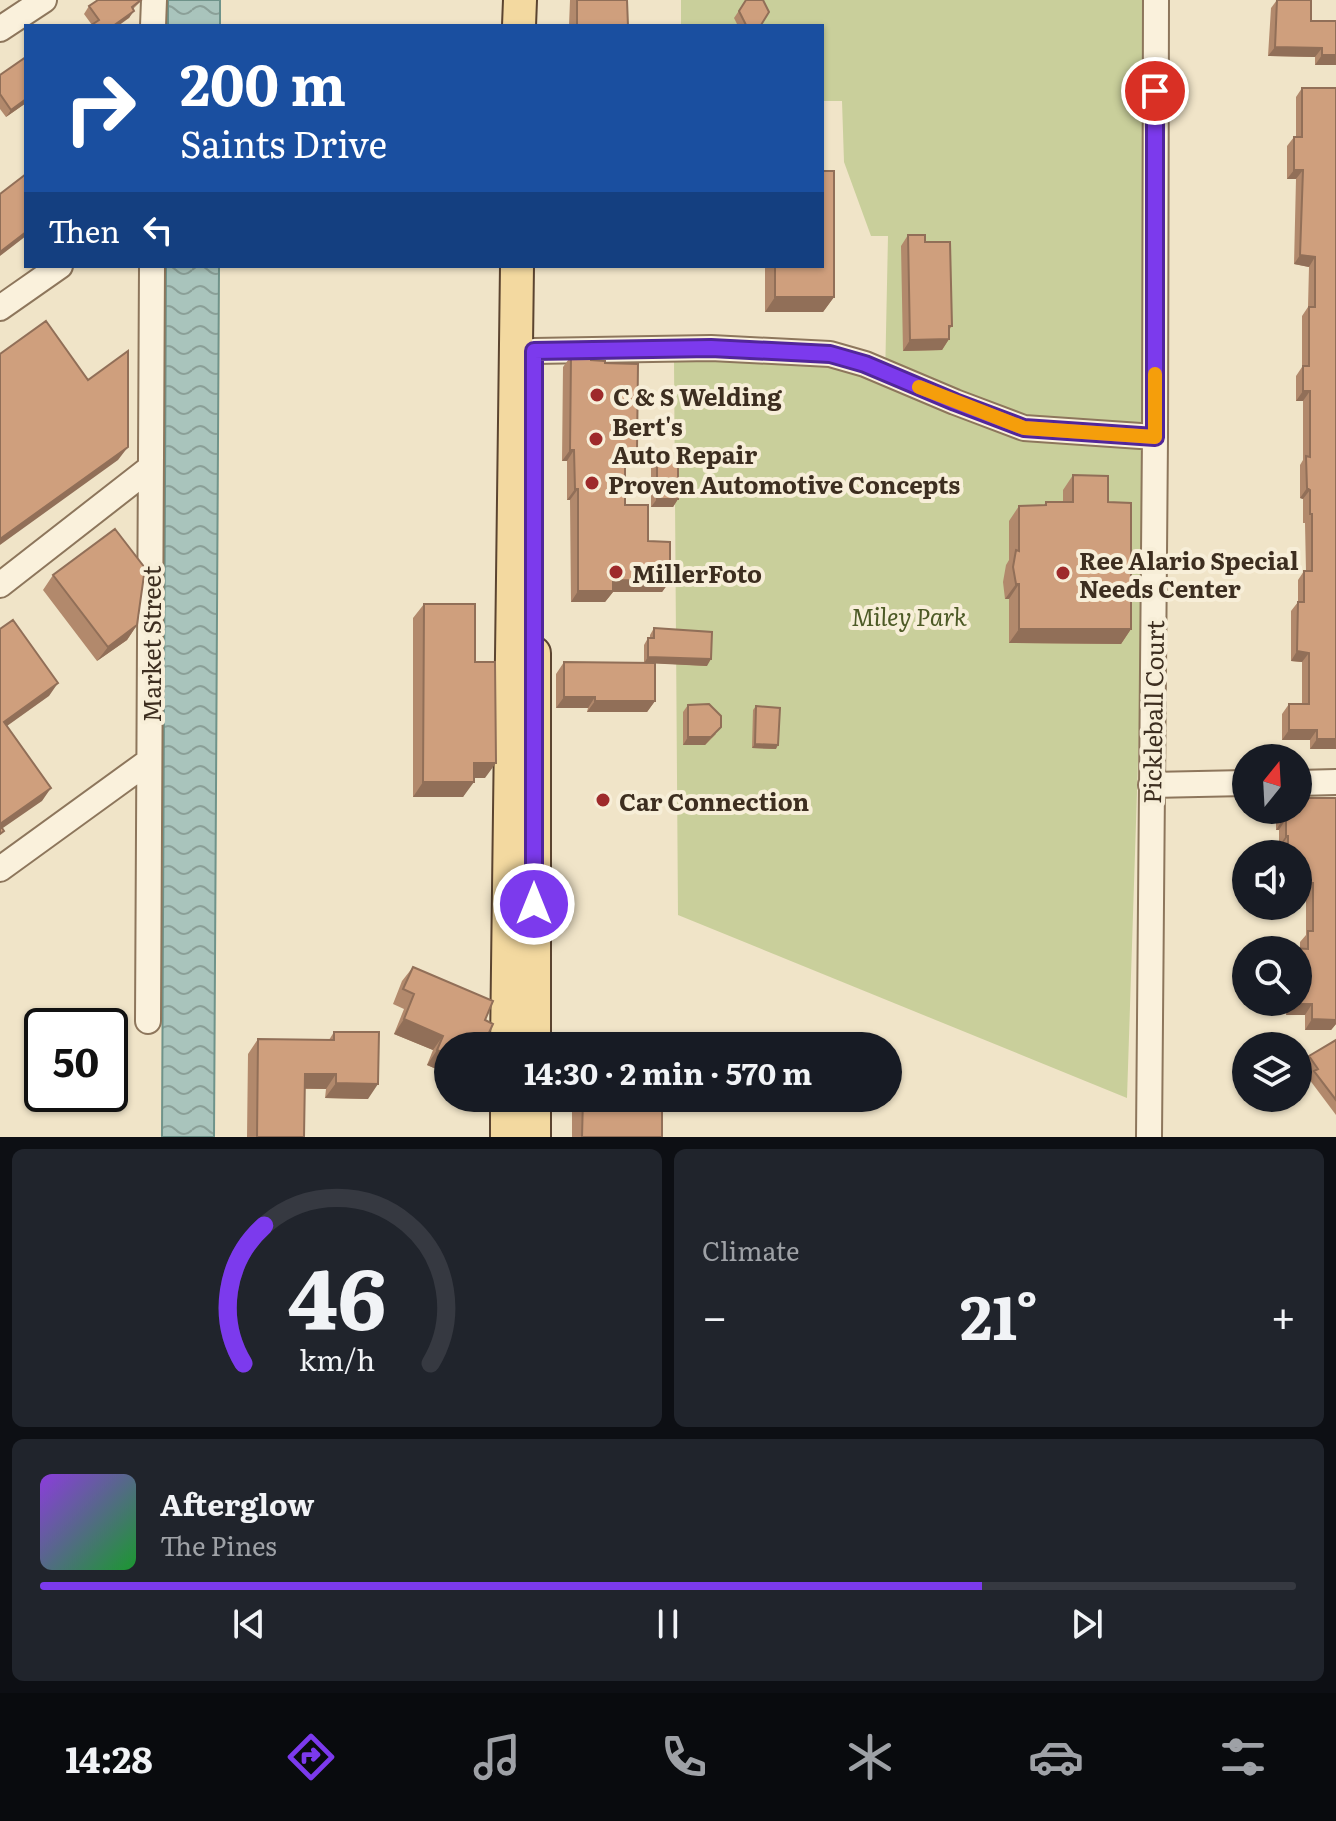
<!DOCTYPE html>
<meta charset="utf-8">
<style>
:root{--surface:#171b24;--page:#20242c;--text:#f1f3f6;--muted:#9ea1a6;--line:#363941;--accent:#7c3aed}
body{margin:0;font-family:Literata,serif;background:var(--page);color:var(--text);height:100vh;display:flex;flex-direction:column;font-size:30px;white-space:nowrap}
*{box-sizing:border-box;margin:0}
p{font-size:26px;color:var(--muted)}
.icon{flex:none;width:44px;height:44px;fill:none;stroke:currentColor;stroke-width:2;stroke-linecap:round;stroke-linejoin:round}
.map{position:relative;height:1137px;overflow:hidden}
.details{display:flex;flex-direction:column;gap:12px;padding:12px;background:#0d0f14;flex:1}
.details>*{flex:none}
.guide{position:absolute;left:24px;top:24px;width:800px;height:244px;border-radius:0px;box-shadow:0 2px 6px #0004;background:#1a4fa0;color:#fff;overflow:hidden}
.needle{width:52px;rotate:18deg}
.buttons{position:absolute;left:1232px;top:744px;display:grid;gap:16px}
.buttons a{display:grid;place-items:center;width:80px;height:80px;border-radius:50%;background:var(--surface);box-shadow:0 2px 6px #0004;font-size:40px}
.speed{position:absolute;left:24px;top:1008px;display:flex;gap:16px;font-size:40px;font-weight:700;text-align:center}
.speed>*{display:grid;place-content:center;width:104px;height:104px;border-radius:50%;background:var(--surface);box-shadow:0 2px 6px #0004;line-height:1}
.speed .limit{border:4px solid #111;border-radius:12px;background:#fff;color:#111}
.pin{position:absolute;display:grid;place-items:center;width:68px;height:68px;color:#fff;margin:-34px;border:4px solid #fff;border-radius:50%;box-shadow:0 2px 8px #0007}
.me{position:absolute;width:88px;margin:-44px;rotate:0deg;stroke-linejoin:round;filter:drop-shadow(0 0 6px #0008)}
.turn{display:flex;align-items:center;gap:28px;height:168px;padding:0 24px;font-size:36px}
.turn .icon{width:104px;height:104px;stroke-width:2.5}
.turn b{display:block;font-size:56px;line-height:68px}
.then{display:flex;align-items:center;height:76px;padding:0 24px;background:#0003;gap:16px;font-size:30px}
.big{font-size:60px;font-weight:700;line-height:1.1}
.details .tile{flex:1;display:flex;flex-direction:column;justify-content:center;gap:12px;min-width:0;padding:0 28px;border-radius:12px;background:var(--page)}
.details .dial{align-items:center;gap:0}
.dial svg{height:208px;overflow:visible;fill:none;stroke:var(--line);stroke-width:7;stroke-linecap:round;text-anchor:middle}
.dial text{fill:var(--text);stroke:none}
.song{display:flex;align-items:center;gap:24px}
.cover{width:96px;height:96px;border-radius:12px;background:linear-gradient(135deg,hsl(270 70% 55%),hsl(130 70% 35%))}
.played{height:8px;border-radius:4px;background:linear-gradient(90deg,var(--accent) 75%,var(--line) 75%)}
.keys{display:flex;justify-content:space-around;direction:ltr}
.heat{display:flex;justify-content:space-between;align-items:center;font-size:44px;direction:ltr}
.details .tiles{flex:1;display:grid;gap:12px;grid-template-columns:1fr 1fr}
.tile:last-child{grid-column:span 2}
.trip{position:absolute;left:434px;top:1032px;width:468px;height:80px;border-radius:40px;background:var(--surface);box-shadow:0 2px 6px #0004;font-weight:700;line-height:80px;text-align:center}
.tab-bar{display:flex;height:128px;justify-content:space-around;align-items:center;background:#090b0e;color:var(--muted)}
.tab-bar .icon{width:56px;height:56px}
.tab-bar .selected{color:var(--accent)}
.tab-bar b{font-size:36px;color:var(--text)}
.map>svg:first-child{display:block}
.green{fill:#c9cf9b}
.water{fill:url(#water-waves);stroke:#6f938a;stroke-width:2}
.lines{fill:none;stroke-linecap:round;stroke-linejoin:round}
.minor-casing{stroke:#8d765c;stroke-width:28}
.major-casing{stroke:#5b4430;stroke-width:36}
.minor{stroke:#faf1dc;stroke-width:24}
.major{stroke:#f3d9a0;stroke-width:32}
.wall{fill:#b2896c}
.shaded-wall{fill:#916f58}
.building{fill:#cf9f7d;stroke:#916f58;stroke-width:2}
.route-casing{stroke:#51269a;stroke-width:20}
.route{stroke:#7c3aed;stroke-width:14}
.slow{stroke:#f59e0b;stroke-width:14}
.poi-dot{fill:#9e2a2b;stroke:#f7eed8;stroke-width:3}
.labels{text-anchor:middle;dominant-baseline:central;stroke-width:8;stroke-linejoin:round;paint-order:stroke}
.poi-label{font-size:24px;font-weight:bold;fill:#3d2e20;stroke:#f7eed8;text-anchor:start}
.park-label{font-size:24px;font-style:italic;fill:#4d5a26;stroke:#f7eed8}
.street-label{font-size:24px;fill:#3d2e20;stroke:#f7eed8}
</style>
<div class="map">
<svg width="1336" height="1137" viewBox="0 0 1336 1137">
<defs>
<pattern id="water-waves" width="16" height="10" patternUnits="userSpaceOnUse" patternTransform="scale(2)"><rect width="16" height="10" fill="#a9c4bc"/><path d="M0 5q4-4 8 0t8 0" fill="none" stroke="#8ba098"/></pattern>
</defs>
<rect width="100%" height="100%" fill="#f0e4c8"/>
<path class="green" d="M681,0H1147L1155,242L1127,1098L678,915L674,361L826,363L885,380L888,236H871L844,162L842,101H822V26H681Z"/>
<path class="water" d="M168,0H220V26H168Z
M166,266H219L214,1137H162Z"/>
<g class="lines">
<g class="minor-casing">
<path id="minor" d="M153,26L154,0
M0,29L44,0
M0,308L60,266
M515,356L534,351L711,348L830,354L865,364L955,402L1024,428L1155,437
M0,585L150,468
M1298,783L1336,782
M1151,785L1246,783
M0,869L149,761
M148,1021L152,266
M1149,1137L1155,437L1156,0"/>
</g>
<g class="major-casing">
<path id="major" d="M519,26L520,0
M507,1046L517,266
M534,1046V653
M507,1098V1137
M534,1137V1098"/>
</g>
<use href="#minor" class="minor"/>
<use href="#major" class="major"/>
</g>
<path class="wall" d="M142,0L133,9L129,18L92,25L84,14L89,6Z
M570,0H627L628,26H569Z
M746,0L761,26H738L734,18Z
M1277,0H1311V21L1336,65H1315V57H1312L1268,56L1271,8Z
M26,57V103L6,117L0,109V75Z
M1302,88H1336V749H1310V740H1282V714L1289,704H1302V662L1291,661V611L1298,602V580L1304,571H1306L1305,523H1303V499L1300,498V465L1303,460V401H1296V376L1302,367V316L1308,307L1309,267L1294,264L1296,179H1287V146L1294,137H1296V97Z
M908,235L925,242L952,326L949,330V339L942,350L903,351L901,246Z
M765,266H822L834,297L823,312H765Z
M571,356L605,363L637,451L629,462H625V505L648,541L670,581L662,592H613L605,602H571L570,500H567V461H562L563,367Z
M657,461L678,499L673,507H651V468Z
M1073,475L1108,502L1131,629L1121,644L1009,643V599H1005L1003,582L1006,565L1009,560V521L1019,506L1044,505L1046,502H1063V490Z
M53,575L137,625L127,640L97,661L43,590Z
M424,604L475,662L485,778H474L463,797H413V618Z
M654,628L707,666L655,663V701L647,712H587L588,708H556V674L564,662L644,663V645L648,638H650V635Z
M688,705L716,734L705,745H683V712Z
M756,706L776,749L752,748L753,710Z
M1336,798V1024L1331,1030H1305V1015H1286V1002H1298V950H1290L1291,948L1300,949V942L1306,935V893L1298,854H1281V846H1279V830H1276V810H1298Z
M413,967L485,1020L448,1046V1074L427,1065L433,1050L394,1034L404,1009L393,1004L402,981Z
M334,1032L368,1099L325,1098L326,1089H305L304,1137H247L248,1054L258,1039L329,1040Z
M1336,1040V1115L1309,1079L1311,1075L1304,1063L1309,1056Z
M572,1098H662V1137H572Z"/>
<path class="shaded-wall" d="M134,11L129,18L118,26H113Z
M1275,47L1322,48L1315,57L1268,56Z
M1322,55H1336V65H1315Z
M26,99V103L6,117L11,110Z
M1294,170H1303L1296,179H1287Z
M26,232V236L0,256V252Z
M1300,255L1315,257L1309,267L1294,264Z
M594,266H631L630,268L593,267Z
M775,297H834L823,312H765Z
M949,339L942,350L903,351L910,340Z
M1303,391H1310L1303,401H1296Z
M128,447L118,460L0,545V539Z
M570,450H574L567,461H562Z
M625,451H637L629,462H617Z
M1307,488L1310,490L1303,499L1300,498Z
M575,489H578L570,500H567Z
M657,499H678L673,507H651Z
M613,580L670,581L662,592H613L605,602H571L578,591Z
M1016,584H1019L1009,599H1005Z
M137,625L127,640L97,661L108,647Z
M1019,629H1131L1121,644L1009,643Z
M1297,651L1309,653L1302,662L1291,661Z
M648,657L711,659L707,666L644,663Z
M58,683L49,696L0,731L4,722Z
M564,697H595L588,708H556Z
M595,701H655L647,712H587Z
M721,727L705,745H683L688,737Z
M1289,730H1317L1310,740H1282Z
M1317,739H1336V749H1310Z
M755,744L778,745L776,749L752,748Z
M474,763H496L485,778H463Z
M423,782H474L463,797H413Z
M51,788L42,801L0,830V824Z
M1283,819H1286L1279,830H1276Z
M1286,836H1288L1281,846H1279Z
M1298,882L1313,883L1306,893H1298Z
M1294,1004H1312L1305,1015H1286Z
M404,1019L443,1036L433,1050L394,1034Z
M1312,1019L1336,1020V1024L1331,1030H1305Z
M437,1050L448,1055V1074L427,1065Z
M305,1074H336L326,1089L295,1088Z
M336,1083L378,1084L368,1099L325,1098Z"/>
<path class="building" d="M98,0H141L132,7L134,11L113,26H90L99,20L89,6Z
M577,0H627L628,26H577Z
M746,0H763L769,12L761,25H746L739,11Z
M1277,0H1311V21H1336V55H1322V48L1275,47Z
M26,57V99L11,110L0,94V75Z
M1302,88H1336V739H1317V730H1289V704H1309V653L1297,651L1298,602H1304V571H1312V514H1310V490L1307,488L1306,456L1310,457V391H1303V366H1309V307H1315V257L1300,255L1303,170H1294V137H1302Z
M822,171H834V297H775V266H822Z
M26,174V232L0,252V194Z
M908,235H925V242H950L952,326H949V339L910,340Z
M46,321L88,380L128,351V447L0,539V354Z
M571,356H591V360L605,361V363L638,364L637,451H625V505H648V541L670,542V581L613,580V591H578V489H575L574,450H570Z
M657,461H678V499H657Z
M1073,475L1108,476V502L1131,503V629H1019V584H1016L1013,567L1016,550L1019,551V506L1046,505V502H1073Z
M115,529L145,568L137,625L108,647L53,575Z
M424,604H475V662H495L496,763H474V782H423Z
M13,620L58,683L4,722L51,788L0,824V629Z
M654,628L712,632L711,659L648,657V638H654Z
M564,662L655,663V701H595V697H564Z
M709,704L721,716V727L711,737H688V705Z
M756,706L780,708L778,745L755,744Z
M1298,798H1336V1020L1312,1019V1004H1294V1002H1298V950H1292L1291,948L1308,949V931H1313V883L1298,882V854H1288V836H1286V819H1283V810H1298Z
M0,825L4,831L0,834Z
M413,967L493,1001L485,1020L493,1024L483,1046H448V1055L437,1050L443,1036L404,1019L414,994L403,989Z
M334,1032H379L378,1084L336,1083V1074H305L304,1137H257L258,1039L334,1040Z
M1336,1040V1100L1314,1071L1318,1069L1309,1056Z
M583,1098H662V1137H582Z"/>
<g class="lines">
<g class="route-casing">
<path id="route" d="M534,904V351L711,348L830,354L865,364L955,402L1024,428L1155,437V91"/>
</g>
<use href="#route" class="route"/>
<path class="slow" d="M919,387L1024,428L1155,437V374"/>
</g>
<g class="poi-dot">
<circle cx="597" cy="395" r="8"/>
<circle cx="596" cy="439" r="8"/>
<circle cx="592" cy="483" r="8"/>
<circle cx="616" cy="572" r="8"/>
<circle cx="1063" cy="573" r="8"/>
<circle cx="603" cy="800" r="8"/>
</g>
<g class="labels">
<g class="poi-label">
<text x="613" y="395">C &amp; S Welding</text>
<text x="612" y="425">Bert's<tspan x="612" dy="28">Auto Repair</tspan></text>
<text x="608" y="483">Proven Automotive Concepts</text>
<text x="1079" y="559">Ree Alario Special<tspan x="1079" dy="28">Needs Center</tspan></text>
<text x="632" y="572">MillerFoto</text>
<text x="619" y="800">Car Connection</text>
</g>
<g class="park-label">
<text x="909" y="615">Miley Park</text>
</g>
<g class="street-label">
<text transform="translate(150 644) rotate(-90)">Market Street</text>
<text transform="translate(1152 712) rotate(-89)">Pickleball Court</text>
</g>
</g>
</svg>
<div class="buttons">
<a><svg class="needle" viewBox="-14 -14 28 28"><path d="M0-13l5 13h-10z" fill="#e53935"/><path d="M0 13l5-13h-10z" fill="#9ea1a6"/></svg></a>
<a><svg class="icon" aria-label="sound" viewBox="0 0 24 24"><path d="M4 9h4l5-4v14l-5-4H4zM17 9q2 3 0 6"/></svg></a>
<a><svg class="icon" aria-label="search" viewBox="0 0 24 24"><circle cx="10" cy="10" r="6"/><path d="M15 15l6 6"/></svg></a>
<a><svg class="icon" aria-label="layers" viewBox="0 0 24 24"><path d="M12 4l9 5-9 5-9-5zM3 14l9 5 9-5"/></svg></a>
</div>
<div class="speed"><div class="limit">50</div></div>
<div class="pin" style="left:1155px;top:91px;background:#d93025"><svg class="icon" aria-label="arrive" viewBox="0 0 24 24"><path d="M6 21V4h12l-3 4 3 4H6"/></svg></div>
<svg class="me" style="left:534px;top:904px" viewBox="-20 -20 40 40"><circle r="17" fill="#7c3aed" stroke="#fff" stroke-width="3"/><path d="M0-11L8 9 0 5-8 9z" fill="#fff"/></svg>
<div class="trip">14:30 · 2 min · 570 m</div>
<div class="guide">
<div class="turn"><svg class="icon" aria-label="right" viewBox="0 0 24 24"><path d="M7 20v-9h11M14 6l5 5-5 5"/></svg><div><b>200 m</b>Saints Drive</div></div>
<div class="then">Then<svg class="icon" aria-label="left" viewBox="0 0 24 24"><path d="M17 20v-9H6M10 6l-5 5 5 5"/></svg></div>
</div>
</div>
<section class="details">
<div class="tiles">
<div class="tile dial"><svg viewBox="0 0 100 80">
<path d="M14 69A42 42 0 1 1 86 69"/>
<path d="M14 69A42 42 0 0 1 22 16" stroke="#7c3aed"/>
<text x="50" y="56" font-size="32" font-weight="700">46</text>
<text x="50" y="72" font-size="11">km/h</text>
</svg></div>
<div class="tile"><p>Climate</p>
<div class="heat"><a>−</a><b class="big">21°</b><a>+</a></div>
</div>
<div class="tile">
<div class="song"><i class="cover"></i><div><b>Afterglow</b><p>The Pines</p></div></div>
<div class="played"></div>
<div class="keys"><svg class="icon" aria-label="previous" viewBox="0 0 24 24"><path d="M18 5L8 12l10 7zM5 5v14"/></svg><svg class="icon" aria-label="pause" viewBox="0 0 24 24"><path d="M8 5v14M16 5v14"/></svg><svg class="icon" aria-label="next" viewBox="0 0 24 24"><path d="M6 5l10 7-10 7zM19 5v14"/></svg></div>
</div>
</div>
</section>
<nav class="tab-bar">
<b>14:28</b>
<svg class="icon selected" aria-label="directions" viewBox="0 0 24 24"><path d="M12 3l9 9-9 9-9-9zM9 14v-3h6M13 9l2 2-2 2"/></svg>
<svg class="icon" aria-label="music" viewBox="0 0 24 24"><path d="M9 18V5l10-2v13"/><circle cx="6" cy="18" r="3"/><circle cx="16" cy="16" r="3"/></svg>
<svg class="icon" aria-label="phone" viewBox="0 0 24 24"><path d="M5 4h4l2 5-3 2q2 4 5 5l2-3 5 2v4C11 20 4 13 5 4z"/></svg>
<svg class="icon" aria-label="climate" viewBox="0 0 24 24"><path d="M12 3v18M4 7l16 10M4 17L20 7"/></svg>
<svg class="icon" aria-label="car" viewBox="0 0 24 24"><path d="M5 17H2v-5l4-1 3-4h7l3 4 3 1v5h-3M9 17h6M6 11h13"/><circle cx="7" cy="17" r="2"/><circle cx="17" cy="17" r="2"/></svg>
<svg class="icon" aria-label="filters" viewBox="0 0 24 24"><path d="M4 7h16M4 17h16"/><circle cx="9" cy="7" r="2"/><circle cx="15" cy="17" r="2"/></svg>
</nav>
